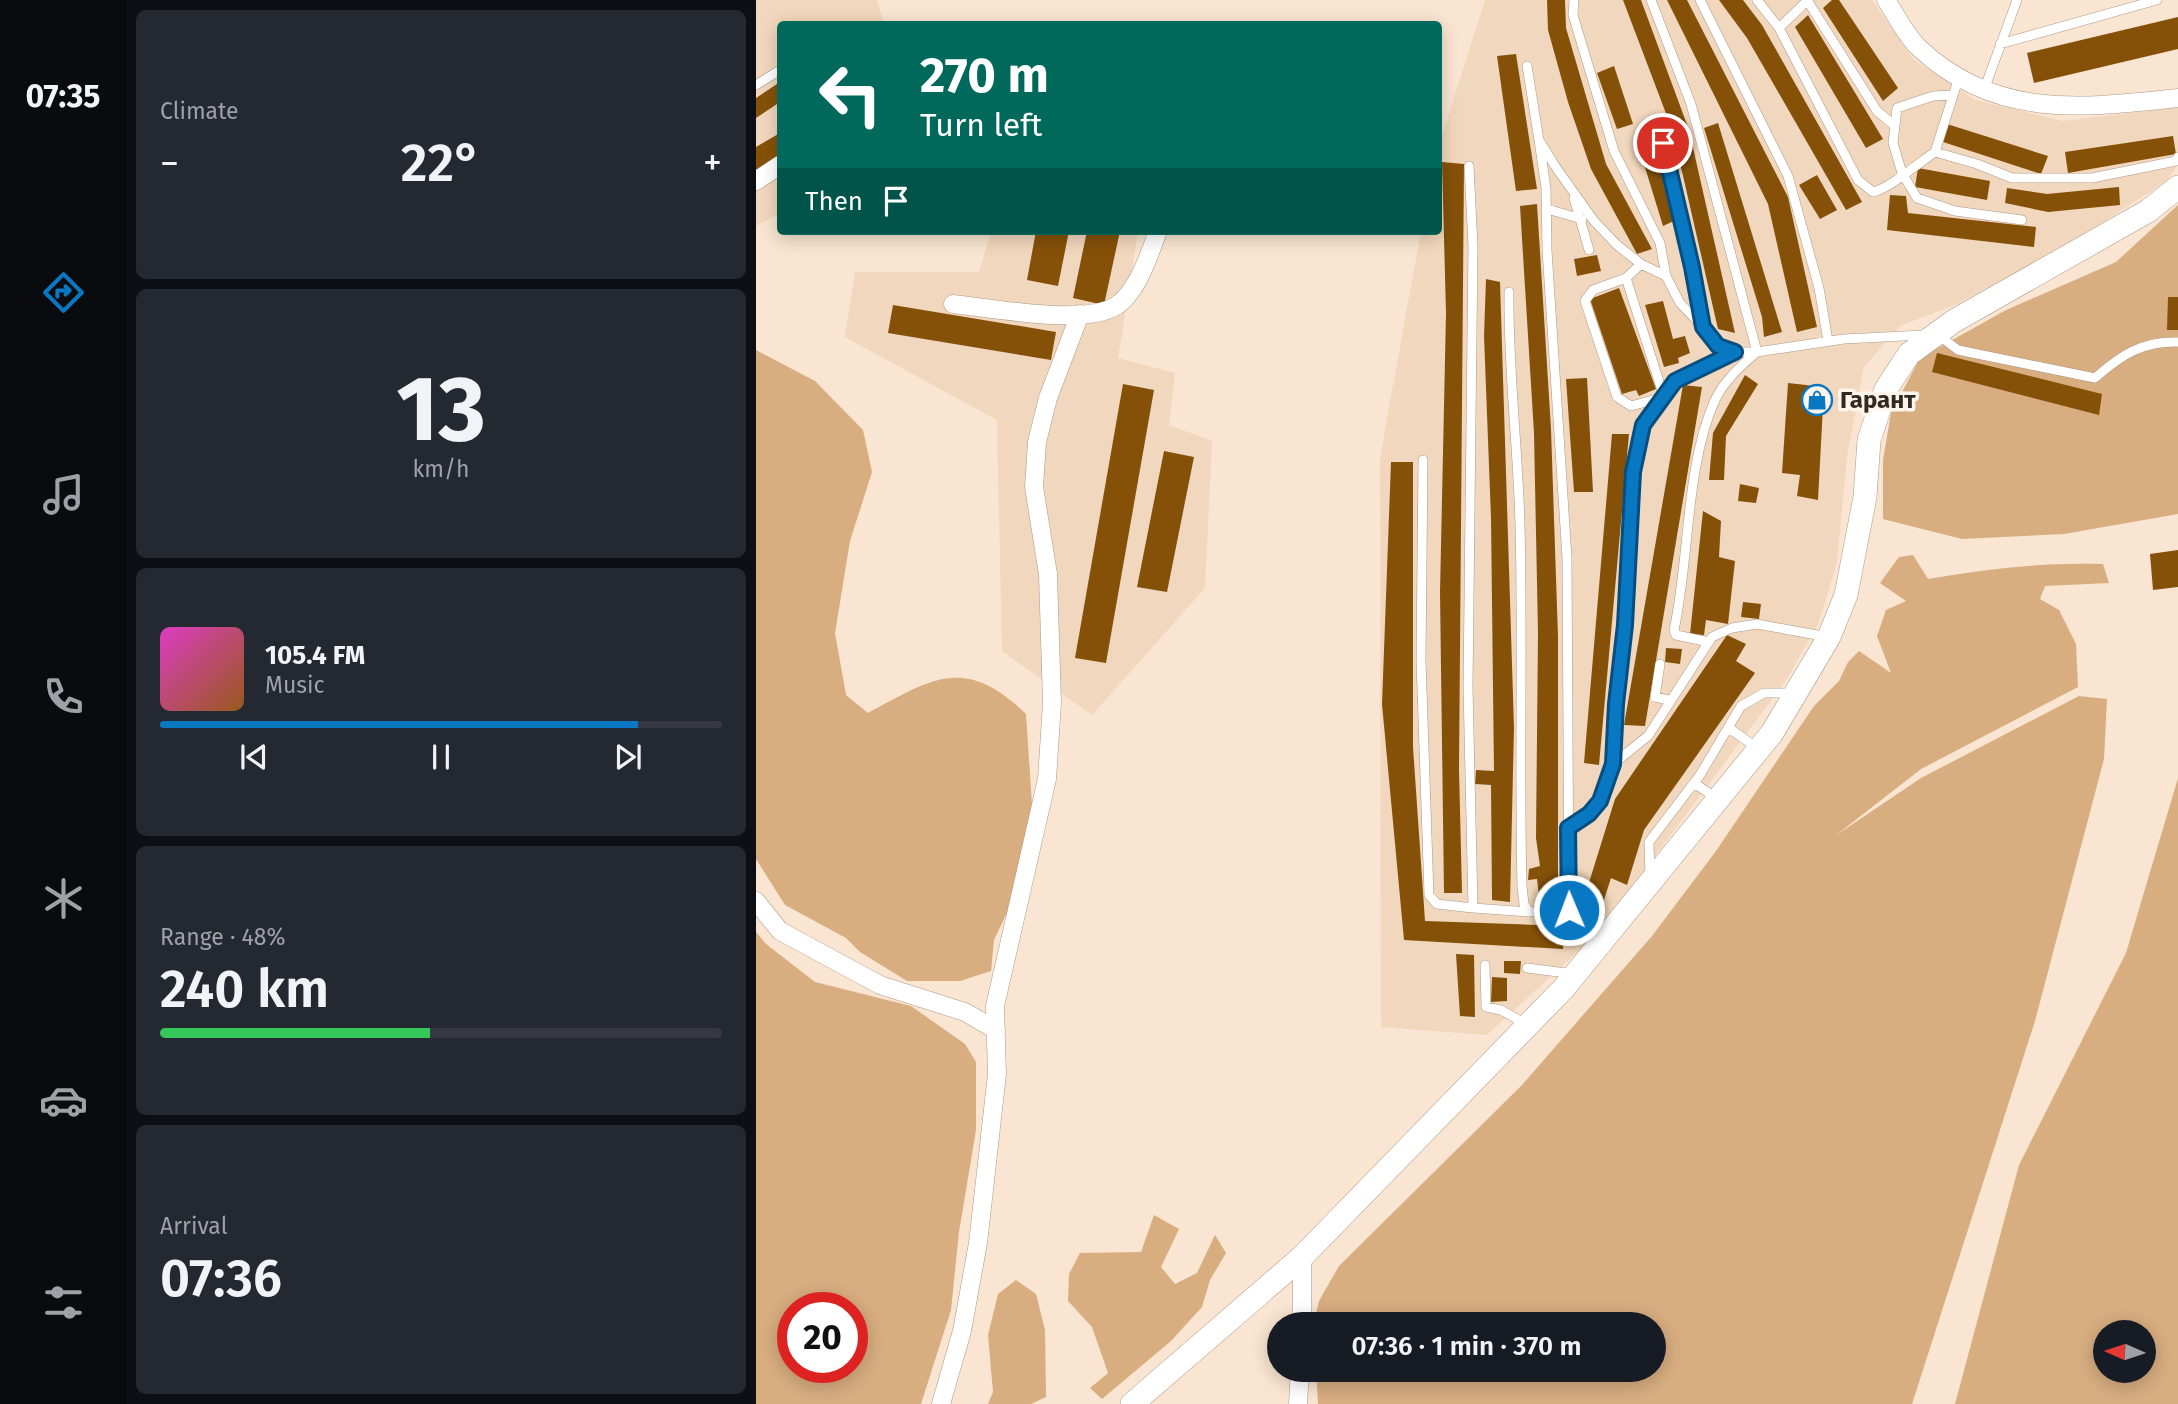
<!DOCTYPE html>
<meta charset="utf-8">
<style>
:root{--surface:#171b24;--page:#242831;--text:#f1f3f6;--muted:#9ea1a6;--line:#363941;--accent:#0878c3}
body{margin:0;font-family:"Fira Sans",sans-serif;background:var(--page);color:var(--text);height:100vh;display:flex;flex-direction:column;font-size:26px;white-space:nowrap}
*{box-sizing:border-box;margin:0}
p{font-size:23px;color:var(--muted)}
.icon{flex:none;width:38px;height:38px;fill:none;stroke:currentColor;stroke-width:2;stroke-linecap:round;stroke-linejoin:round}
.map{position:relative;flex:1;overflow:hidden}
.sheet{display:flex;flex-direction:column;gap:10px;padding:10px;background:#0d0f14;width:630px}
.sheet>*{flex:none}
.guide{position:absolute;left:21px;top:21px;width:665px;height:214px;border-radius:7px;box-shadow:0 4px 18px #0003;background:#00695c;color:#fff;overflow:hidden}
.needle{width:46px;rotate:273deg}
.controls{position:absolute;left:1337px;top:1320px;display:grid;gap:14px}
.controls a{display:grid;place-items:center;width:63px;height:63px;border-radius:50%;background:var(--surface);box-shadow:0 4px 18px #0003;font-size:35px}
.speed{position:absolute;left:21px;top:1292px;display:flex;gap:14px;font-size:35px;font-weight:700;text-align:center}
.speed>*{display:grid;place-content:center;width:91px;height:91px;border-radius:50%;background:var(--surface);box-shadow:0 4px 18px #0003;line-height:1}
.speed .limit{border:10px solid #d22;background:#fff;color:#111}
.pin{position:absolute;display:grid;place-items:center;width:60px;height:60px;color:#fff;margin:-30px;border:4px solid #fff;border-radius:50%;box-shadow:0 2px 7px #0007}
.me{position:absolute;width:77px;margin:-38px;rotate:359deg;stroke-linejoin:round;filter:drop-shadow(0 0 5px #0008)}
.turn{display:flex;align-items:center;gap:24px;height:147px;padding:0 28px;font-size:32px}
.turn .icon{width:91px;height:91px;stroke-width:2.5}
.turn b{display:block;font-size:49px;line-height:60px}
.then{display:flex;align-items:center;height:66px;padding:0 28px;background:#0003;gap:14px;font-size:26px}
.big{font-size:52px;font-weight:600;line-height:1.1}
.sheet .widget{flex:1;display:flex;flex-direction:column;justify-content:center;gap:10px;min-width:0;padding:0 24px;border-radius:10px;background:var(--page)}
.sheet .dial{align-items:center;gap:0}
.dial b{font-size:91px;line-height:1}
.song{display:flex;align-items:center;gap:21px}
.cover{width:84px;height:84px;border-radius:10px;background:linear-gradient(135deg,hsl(310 70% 55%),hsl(30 70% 35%))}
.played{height:7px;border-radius:4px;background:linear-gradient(90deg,var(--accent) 85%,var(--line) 85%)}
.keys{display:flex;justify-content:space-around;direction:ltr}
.heat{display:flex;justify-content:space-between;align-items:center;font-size:38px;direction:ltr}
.charge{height:10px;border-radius:5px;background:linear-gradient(90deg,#34c759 48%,var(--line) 0)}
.trip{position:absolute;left:511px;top:1312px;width:399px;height:70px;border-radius:35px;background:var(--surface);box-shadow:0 4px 18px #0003;font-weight:600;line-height:70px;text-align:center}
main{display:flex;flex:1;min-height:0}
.tab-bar{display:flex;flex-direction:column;width:126px;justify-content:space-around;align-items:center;background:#090b0e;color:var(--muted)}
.tab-bar .icon{width:49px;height:49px}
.tab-bar .current{color:var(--accent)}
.tab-bar b{font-size:32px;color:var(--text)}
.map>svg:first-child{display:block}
.built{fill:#f1d7bd}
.green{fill:#d8ad80;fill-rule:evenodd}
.building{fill:#855109}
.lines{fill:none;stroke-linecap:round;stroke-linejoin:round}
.service-casing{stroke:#ac9986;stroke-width:10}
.minor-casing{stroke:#ac9986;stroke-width:19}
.tertiary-casing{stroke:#ac9986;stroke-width:24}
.service{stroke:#fff;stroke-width:9}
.minor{stroke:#fff;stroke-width:18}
.tertiary{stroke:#fff;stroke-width:23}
.route-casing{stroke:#054e7f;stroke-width:18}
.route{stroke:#0878c3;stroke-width:12}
.labels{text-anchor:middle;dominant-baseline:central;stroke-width:7;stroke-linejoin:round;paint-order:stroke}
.poi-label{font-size:24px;font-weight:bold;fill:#312922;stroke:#fdf4ec;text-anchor:start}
</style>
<main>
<nav class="tab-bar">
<b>07:35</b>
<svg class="icon current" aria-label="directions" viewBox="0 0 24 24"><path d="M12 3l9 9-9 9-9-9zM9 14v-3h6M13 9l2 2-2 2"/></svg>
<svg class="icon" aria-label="music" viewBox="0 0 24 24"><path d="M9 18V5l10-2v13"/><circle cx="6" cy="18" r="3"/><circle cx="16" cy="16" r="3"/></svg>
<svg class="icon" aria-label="phone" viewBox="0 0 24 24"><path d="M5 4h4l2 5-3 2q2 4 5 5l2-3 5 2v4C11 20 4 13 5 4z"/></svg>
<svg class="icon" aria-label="climate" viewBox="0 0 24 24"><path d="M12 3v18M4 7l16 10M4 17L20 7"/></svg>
<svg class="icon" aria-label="car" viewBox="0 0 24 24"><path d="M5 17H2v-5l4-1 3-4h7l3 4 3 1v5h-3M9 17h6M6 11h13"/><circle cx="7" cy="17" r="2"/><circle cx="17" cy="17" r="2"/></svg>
<svg class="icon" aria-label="filters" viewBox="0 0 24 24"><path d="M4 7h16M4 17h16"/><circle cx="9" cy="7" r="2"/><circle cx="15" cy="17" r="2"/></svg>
</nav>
<section class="sheet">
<div class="widget"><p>Climate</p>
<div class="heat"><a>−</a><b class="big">22°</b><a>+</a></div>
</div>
<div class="widget dial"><b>13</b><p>km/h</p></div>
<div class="widget">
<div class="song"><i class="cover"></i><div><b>105.4 FM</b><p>Music</p></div></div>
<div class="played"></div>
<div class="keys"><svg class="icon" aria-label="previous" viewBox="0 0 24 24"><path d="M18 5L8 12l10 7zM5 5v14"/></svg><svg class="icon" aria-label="pause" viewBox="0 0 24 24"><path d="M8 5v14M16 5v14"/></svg><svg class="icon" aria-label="next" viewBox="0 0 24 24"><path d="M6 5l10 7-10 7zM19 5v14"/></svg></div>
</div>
<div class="widget"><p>Range · 48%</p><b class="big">240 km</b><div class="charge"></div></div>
<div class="widget"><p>Arrival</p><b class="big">07:36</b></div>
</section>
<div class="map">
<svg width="1422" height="1404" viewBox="0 0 1422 1404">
<rect width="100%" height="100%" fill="#f9e5d1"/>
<path class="built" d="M0,0H121L128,24H24V213L0,226Z
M729,0H1116L1158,60L1219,100L1307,121L1422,107V164L1412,180L1313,244L1201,304L1144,326L1108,367L1091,456L1081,562L1063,622L1031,679L841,934L731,1035L625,1027L624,458L665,231H682L683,145Z
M235,231H382L362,358L419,373L413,425L456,441L449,588L336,715L246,651L241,420L89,337L99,272H223Z"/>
<path class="green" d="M1422,205V514L1308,534L1206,539L1127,519V460L1135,413L1164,358L1250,310L1360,262Z
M0,350L59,381L107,430L116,472L94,541L79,633L90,695L112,713C177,678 209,655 270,714L278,835L268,877L238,940L235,971L204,981H151L104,952L90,938L29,905L0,859Z
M1157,555L1172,579C1230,569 1288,562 1347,564L1353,583L1289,586L1284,599L1303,610L1320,644L1322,687L1165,769L1079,836L1165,778L1323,696L1351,699L1348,759L1279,1021L1156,1404H562L560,1370H898V1325H558V1322L563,1301L583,1266L766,1085L896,936L960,851L1058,706L1083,681L1092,662L1103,651L1135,673L1121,636L1130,610L1150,601L1124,583L1143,557Z
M1422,778V1404H1199L1263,1165L1370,953ZM1349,1332H1388V1370H1349Z
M0,932L10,944L59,982L155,1006L209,1044L220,1062V1130L203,1232L195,1310L165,1404H0ZM37,1307H96V1367H37Z
M398,1215L423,1229L405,1267L419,1284L441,1273L459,1235L470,1253L454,1280L446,1307L415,1341L346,1399L334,1388L352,1373L336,1327L312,1301L313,1274L324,1253L385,1252Z
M260,1280L280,1294L289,1330L290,1397L275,1404H232L237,1392L232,1335L242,1294Z"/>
<path class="building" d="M791,0H809L810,28L850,164L896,249L881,254L835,169L812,102L792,30Z
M867,0H885L933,130L979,333L962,329L917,132Z
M911,0H931L1032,197L1061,327L1041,332L1012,204Z
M963,0H987L1006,25L1106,202L1090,210L991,38Z
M1076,0H1083L1142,88L1127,101L1067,8Z
M1052,15L1127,139L1110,148L1039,27Z
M1422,17V49L1278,83L1271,53Z
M760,54L781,189L760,191L741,56Z
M858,66L877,124L861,129L841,73Z
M24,82V102L0,118V98Z
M962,123L1026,332L1008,337L1006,317L948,128Z
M1191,124L1292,156L1285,174L1184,141Z
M894,129L920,220L907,226L880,138Z
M24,133V154L0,170V147Z
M1417,136L1420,154L1312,173L1309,152Z
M686,162L708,164L703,769L706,893H688L684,592L690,313Z
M1162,168L1234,181L1231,200L1159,187Z
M1061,175L1081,210L1064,219L1043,185Z
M1363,187L1364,205L1292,212L1249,203L1251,188L1291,194Z
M1134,195L1150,196L1152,213L1280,227L1278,247L1131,230Z
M781,204L795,429L802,637V901L784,904L781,879L772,880L773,869L784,866L780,838L782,633L778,433L764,206Z
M280,231H313L302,286L271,280Z
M331,231H364L348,305L317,298Z
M841,255L845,271L821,276L818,259Z
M730,279L744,282L758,728L754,902L736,900L735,785L719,784L720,770L738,771L735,518L728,336Z
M863,288L900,389L883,396L880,390L866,394L834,299Z
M1412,297H1422V330H1411Z
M907,301L917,339L929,336L934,353L922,358L923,363L908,367L889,305Z
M137,305L300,332L295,360L132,333Z
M1181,353L1346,394L1343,415L1176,372Z
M989,375L1002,384L970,436L968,480H953L957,433Z
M831,378L837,492H818L810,379Z
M1032,383L1068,387L1062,500L1041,496L1044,475L1026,473Z
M367,384L398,390L350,663L319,658Z
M927,385L946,387L889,726L868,725Z
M856,434H873L843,765L828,763Z
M408,451L438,457L411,592L381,587Z
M635,462H657V747L669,921L809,926L807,949L648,940L626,704Z
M984,484L1003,488L1000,503L982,501Z
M947,511L965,521L963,557L979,561L972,624L950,620L948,635L934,634Z
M1422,550V587L1397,590L1394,554Z
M987,602L1005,604L1003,619L985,617Z
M971,635L990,644L980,661L999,673L888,830L871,885L855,878L840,925L822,918L859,799Z
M910,648L926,649L924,664L909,662Z
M700,954L718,955L719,1017L704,1016Z
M748,961H765L764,974L748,973Z
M736,977L751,978V1001L735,1002Z"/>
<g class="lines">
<g class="service-casing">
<path id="service" d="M818,0L817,15L858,151L904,243L910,276L924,303L946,326
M895,0L935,104L1001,352
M944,0L1032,176L1063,288L1072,341
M1001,0L1023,28
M1051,0L1121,111L1139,126
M1052,0L1023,28L1102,180L1117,192C1134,188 1161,164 1179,152
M1244,44L1401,0
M771,66L783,140L799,166L838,221L861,245L885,264L910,276
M1202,80L1179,152L1221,164L1256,178H1336L1420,161L1422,157
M0,85L24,70
M1228,90L1261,0
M1197,95L1177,96L1141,108L1137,143L1146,173L1161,198L1199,211L1266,220
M783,140L790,188L791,250L811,558L813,910L817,920L841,947
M907,143L937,267L947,327L962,347L979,352H1001L1088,339L1168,335
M713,166L717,246L712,687L717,908L773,912
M818,198L833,250
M791,209L826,219
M870,278L908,397L875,406L861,397L829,301L837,290L870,278L885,264
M753,292C752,370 762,447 764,525C767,645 763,766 766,886L768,904L773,912L813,910
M1181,334L1202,350L1339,378C1365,355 1386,341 1422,342
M667,460L665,660L673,895L681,904L717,908
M953,642L920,635L918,630C934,558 929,467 959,400C968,381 985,365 1001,352
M904,664L899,697L913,700
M973,728L1001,748
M857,764L892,736L956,637L976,628L1001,624L1072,637
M938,783L960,798
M812,828L833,814L844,801L857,764L860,704L869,625L877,472L887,425L919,381L979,352
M894,877L893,842L944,775L985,706L1008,693H1038
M729,965L730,1007L745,1010L770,1024
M771,968L818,974"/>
</g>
<g class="minor-casing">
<path id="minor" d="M1130,0C1140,15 1150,36 1163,48C1240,120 1327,108 1422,98
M0,181L24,165
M197,304C236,308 327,326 360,306C381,293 394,253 402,231
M0,901L24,931L124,985L209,1012L240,1030
M546,1257V1325
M185,1404L206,1331L222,1243L241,1074L239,1006L291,779L296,703L292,574L278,487L281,442L292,398L324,314
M542,1404L544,1370"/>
</g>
<g class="tertiary-casing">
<path id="tertiary" d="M376,1404L546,1257L808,988L1016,733L1073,637L1090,595L1109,497L1113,440L1130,389L1153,354L1198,321L1392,211L1422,187"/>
</g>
<use href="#service" class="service"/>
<use href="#minor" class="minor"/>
<use href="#tertiary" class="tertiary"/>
</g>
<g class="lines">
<g class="route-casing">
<path id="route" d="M813,910L812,828L833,814L844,801L857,764L860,704L869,625L877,472L887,425L919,381L979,352L962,346L947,327L936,267L907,143"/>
</g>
<use href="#route" class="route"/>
</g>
<defs>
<g id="shop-ring" transform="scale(1.575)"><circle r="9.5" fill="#fdf4ec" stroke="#0878c3" stroke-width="1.5"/><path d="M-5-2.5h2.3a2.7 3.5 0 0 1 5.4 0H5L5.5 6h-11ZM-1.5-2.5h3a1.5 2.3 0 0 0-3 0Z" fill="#0878c3"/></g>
</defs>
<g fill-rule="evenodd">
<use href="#shop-ring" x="1061" y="400"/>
</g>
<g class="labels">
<g class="poi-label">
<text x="1084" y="400">Гарант</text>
</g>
</g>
</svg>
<div class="controls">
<a><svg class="needle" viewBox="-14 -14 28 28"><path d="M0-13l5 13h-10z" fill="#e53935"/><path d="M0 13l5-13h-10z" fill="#9ea1a6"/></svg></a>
</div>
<div class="speed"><div class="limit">20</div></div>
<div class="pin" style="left:907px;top:143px;background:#d93025"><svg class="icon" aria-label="arrive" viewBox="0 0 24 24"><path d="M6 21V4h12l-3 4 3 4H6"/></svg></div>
<svg class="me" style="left:813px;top:910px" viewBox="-20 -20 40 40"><circle r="17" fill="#0878c3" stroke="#fff" stroke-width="3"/><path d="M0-11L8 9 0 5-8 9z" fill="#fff"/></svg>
<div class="trip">07:36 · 1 min · 370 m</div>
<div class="guide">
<div class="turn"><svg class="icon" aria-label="left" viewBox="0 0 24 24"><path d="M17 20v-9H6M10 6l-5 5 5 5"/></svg><div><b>270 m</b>Turn left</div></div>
<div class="then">Then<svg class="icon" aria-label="arrive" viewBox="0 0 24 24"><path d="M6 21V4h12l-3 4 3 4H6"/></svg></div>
</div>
</div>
</main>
